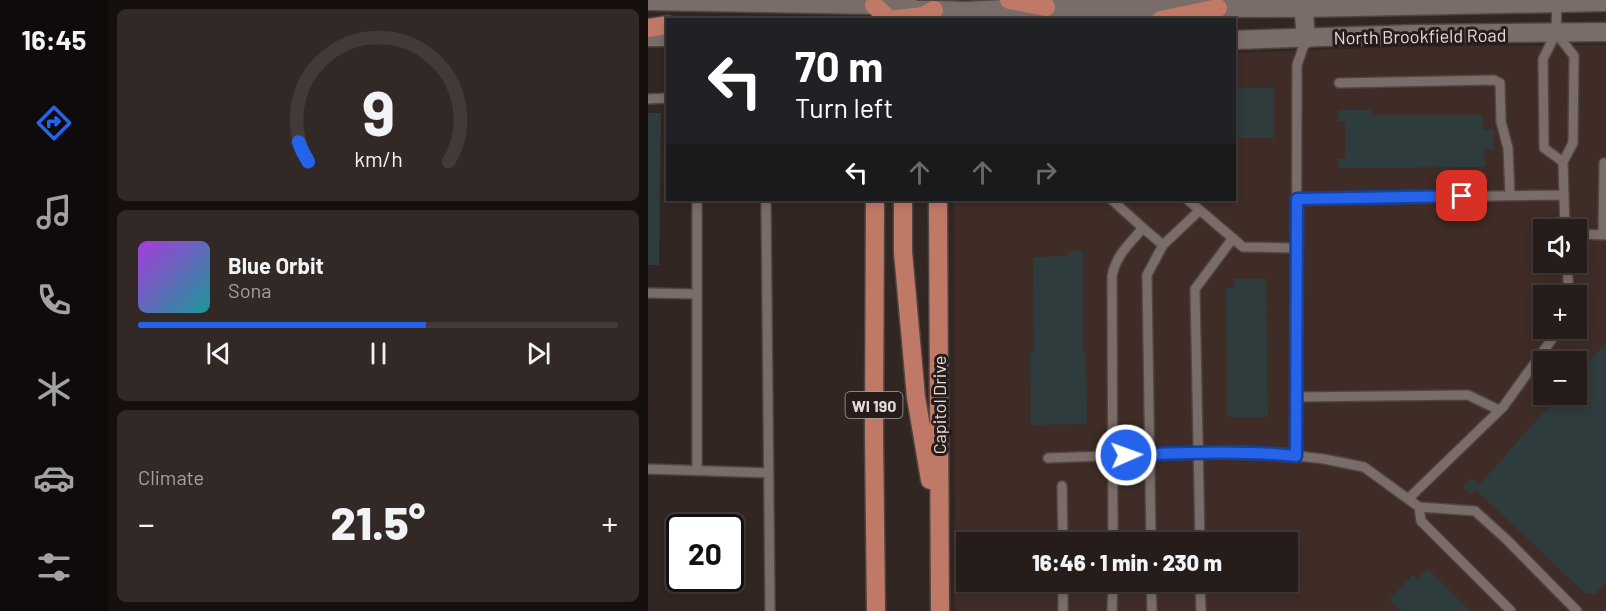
<!DOCTYPE html>
<meta charset="utf-8">
<style>
:root{--surface:#261c1a;--page:#322927;--text:#f1f3f6;--muted:#a4a1a2;--line:#423a39;--accent:#2563eb}
body{margin:0;font-family:Barlow,sans-serif;background:var(--page);color:var(--text);height:100vh;display:flex;flex-direction:column;font-size:22px;white-space:nowrap}
*{box-sizing:border-box;margin:0}
p{font-size:20px;color:var(--muted)}
.icon{flex:none;width:33px;height:33px;fill:none;stroke:currentColor;stroke-width:2;stroke-linecap:round;stroke-linejoin:round}
.map{position:relative;flex:1;overflow:hidden}
.details{display:flex;flex-direction:column;gap:9px;padding:9px;background:#150f0e;width:540px}
.details>*{flex:none}
.top-card{position:absolute;left:18px;top:18px;width:570px;height:183px;border-radius:0px;box-shadow:0 3px 9px #0003,0 0 0 2px var(--line);background:#202124;color:#fff;overflow:hidden}
.tools{position:absolute;left:885px;top:219px;display:grid;gap:12px}
.tools a{display:grid;place-items:center;width:54px;height:54px;border-radius:0px;background:var(--surface);box-shadow:0 3px 9px #0003,0 0 0 2px var(--line);font-size:30px}
.speed{position:absolute;left:18px;top:514px;display:flex;gap:12px;font-size:30px;font-weight:700;text-align:center}
.speed>*{display:grid;place-content:center;width:78px;height:78px;border-radius:50%;background:var(--surface);box-shadow:0 3px 9px #0003,0 0 0 2px var(--line);line-height:1}
.speed .limit{border:3px solid #111;border-radius:9px;background:#fff;color:#111}
.pin{position:absolute;display:grid;place-items:center;width:51px;height:51px;color:#fff;margin:-26px;border-radius:12px;box-shadow:0 3px 9px #0006}
.me{position:absolute;width:66px;margin:-33px;rotate:88deg;stroke-linejoin:round;filter:drop-shadow(0 0 4px #0008)}
.turn{display:flex;align-items:center;gap:21px;height:126px;padding:0 30px;font-size:27px}
.turn .icon{width:78px;height:78px;stroke-width:2.5}
.turn b{display:block;font-size:42px;line-height:51px}
.lanes{display:flex;align-items:center;height:57px;padding:0 30px;background:#0003;justify-content:center;gap:30px;direction:ltr}
.lanes .off{opacity:.35}
.big{font-size:45px;font-weight:800;line-height:1.1}
.details .widget{flex:1;display:flex;flex-direction:column;justify-content:center;gap:9px;min-width:0;padding:0 21px;border-radius:9px;background:var(--page)}
.details .dial{align-items:center;gap:0}
.dial svg{height:156px;overflow:visible;fill:none;stroke:var(--line);stroke-width:7;stroke-linecap:round;text-anchor:middle}
.dial text{fill:var(--text);stroke:none}
.song{display:flex;align-items:center;gap:18px}
.cover{width:72px;height:72px;border-radius:9px;background:linear-gradient(135deg,hsl(280 70% 55%),hsl(180 70% 35%))}
.played{height:6px;border-radius:3px;background:linear-gradient(90deg,var(--accent) 60%,var(--line) 60%)}
.keys{display:flex;justify-content:space-around;direction:ltr}
.heat{display:flex;justify-content:space-between;align-items:center;font-size:33px;direction:ltr}
.trip{position:absolute;left:308px;top:532px;width:342px;height:60px;border-radius:0px;background:var(--surface);box-shadow:0 3px 9px #0003,0 0 0 2px var(--line);font-weight:800;line-height:60px;text-align:center}
main{display:flex;flex:1;min-height:0}
.dock{display:flex;flex-direction:column;width:108px;justify-content:space-around;align-items:center;background:#0f0b0a;color:var(--muted)}
.dock .icon{width:42px;height:42px}
.dock .current{color:var(--accent)}
.dock b{font-size:27px;color:var(--text)}
.map>svg:first-child{display:block}
.built{fill:#3f2c27;fill-rule:evenodd}
.building{fill:#2e3c3d}
.lines{fill:none;stroke-linecap:round;stroke-linejoin:round}
.lane-casing{stroke:#4e4442;stroke-width:12}
.street-casing{stroke:#4e4442;stroke-width:21}
.secondary-casing{stroke:#4e4442;stroke-width:21}
.primary-casing{stroke:#4e4442;stroke-width:21}
.lane{stroke:#7a6c68;stroke-width:9}
.street{stroke:#7a6c68;stroke-width:18}
.secondary{stroke:#7a6c68;stroke-width:18}
.primary{stroke:#c17967;stroke-width:18}
.route-casing{stroke:#184099;stroke-width:15}
.route{stroke:#2563eb;stroke-width:10}
.labels{text-anchor:middle;dominant-baseline:central;stroke-width:6;stroke-linejoin:round;paint-order:stroke}
.shield{fill:#271c19;stroke:#aba2a0;stroke-width:1.5}
.shield-label{font-size:16px;font-weight:bold;fill:#e4dcda}
.street-label{font-size:18px;fill:#e4dcda;stroke:#271c19}
</style>
<main>
<nav class="dock">
<b>16:45</b>
<svg class="icon current" aria-label="directions" viewBox="0 0 24 24"><path d="M12 3l9 9-9 9-9-9zM9 14v-3h6M13 9l2 2-2 2"/></svg>
<svg class="icon" aria-label="music" viewBox="0 0 24 24"><path d="M9 18V5l10-2v13"/><circle cx="6" cy="18" r="3"/><circle cx="16" cy="16" r="3"/></svg>
<svg class="icon" aria-label="phone" viewBox="0 0 24 24"><path d="M5 4h4l2 5-3 2q2 4 5 5l2-3 5 2v4C11 20 4 13 5 4z"/></svg>
<svg class="icon" aria-label="climate" viewBox="0 0 24 24"><path d="M12 3v18M4 7l16 10M4 17L20 7"/></svg>
<svg class="icon" aria-label="car" viewBox="0 0 24 24"><path d="M5 17H2v-5l4-1 3-4h7l3 4 3 1v5h-3M9 17h6M6 11h13"/><circle cx="7" cy="17" r="2"/><circle cx="17" cy="17" r="2"/></svg>
<svg class="icon" aria-label="filters" viewBox="0 0 24 24"><path d="M4 7h16M4 17h16"/><circle cx="9" cy="7" r="2"/><circle cx="15" cy="17" r="2"/></svg>
</nav>
<section class="details">
<div class="widget dial"><svg viewBox="0 0 100 80">
<path d="M14 69A42 42 0 1 1 86 69"/>
<path d="M14 69A42 42 0 0 1 9 59" stroke="#2563eb"/>
<text x="50" y="56" font-size="32" font-weight="700">9</text>
<text x="50" y="72" font-size="11">km/h</text>
</svg></div>
<div class="widget">
<div class="song"><i class="cover"></i><div><b>Blue Orbit</b><p>Sona</p></div></div>
<div class="played"></div>
<div class="keys"><svg class="icon" aria-label="previous" viewBox="0 0 24 24"><path d="M18 5L8 12l10 7zM5 5v14"/></svg><svg class="icon" aria-label="pause" viewBox="0 0 24 24"><path d="M8 5v14M16 5v14"/></svg><svg class="icon" aria-label="next" viewBox="0 0 24 24"><path d="M6 5l10 7-10 7zM19 5v14"/></svg></div>
</div>
<div class="widget"><p>Climate</p>
<div class="heat"><a>−</a><b class="big">21.5°</b><a>+</a></div>
</div>
</section>
<div class="map">
<svg width="958" height="611" viewBox="0 0 958 611">
<rect width="100%" height="100%" fill="#322623"/>
<path class="built" d="M958,45V611H307L306,200H586L587,53L751,47ZM896,230H928V262H896ZM896,296H928V328H896ZM896,362H928V394H896ZM318,543H639V582H318Z"/>
<path class="building" d="M586,88H626V138H586Z
M690,110H723V115H835V130H846V149H836L837,167L690,168V159H697V121H690Z
M0,113H13L11,265H0Z
M420,251H435V352H438L439,424L383,425L382,352H386L385,257L420,256Z
M586,279H618L620,417H579L578,288H586Z
M958,343V582L947,594H938L829,491L823,494L815,487L823,478L831,485L912,394H928V376Z
M780,569L822,611H753L741,600L765,575L769,579Z"/>
<g class="lines">
<g class="lane-casing">
<path id="lane" d="M908,33L926,56L925,143L915,162L896,148L895,59L908,33L909,3
M691,83L846,80L852,83L853,122L860,148L862,195
M0,99L20,98
M915,162L917,230
M649,199L916,195
M118,200L122,611
M464,200L495,228
M540,200L595,247L649,248
M928,234L958,235
M955,235L956,163H958
M919,262L921,296
M0,293L49,294V200
M648,397L820,395L851,410
M648,456L649,65L658,39
M400,458L543,453H625L676,459L716,467L771,507L827,511L858,539L929,611
M0,469L121,473
M49,471V294
M414,486L415,543
M760,499L855,407L912,328
M771,507L773,521L863,611
M465,543L464,276C468,255 482,243 495,228L515,245
M503,543L499,275L515,245L552,210
M552,543L547,289L585,238
M415,582V611
M503,582L504,611
M552,582L553,611
M464,611L465,582"/>
</g>
<g class="street-casing">
<path id="street" d="M655,0L658,39"/>
</g>
<g class="secondary-casing">
<path id="secondary" d="M0,1L226,5L268,9L316,11L398,7L655,8L958,2
M0,37H20
M586,40L769,34L958,32"/>
</g>
<g class="primary-casing">
<path id="primary" d="M361,0L398,7
M226,5L242,20
M241,20L275,16L286,10
M513,20L570,8
M0,28L20,25
M227,200L226,434L228,611
M255,200V252L268,397L282,480
M290,200L292,611"/>
</g>
<use href="#lane" class="lane"/>
<use href="#street" class="street"/>
<use href="#secondary" class="secondary"/>
<use href="#primary" class="primary"/>
</g>
<g class="lines">
<g class="route-casing">
<path id="route" d="M478,455C535,453 592,450 648,456L649,199L814,196"/>
</g>
<use href="#route" class="route"/>
</g>
<g class="labels">
<rect class="shield" x="197.5" y="392" width="57" height="26" rx="4.5"/>
<g class="shield-label">
<text x="226" y="405">WI 190</text>
</g>
<g class="street-label">
<text transform="translate(772 36) rotate(-1)">North Brookfield Road</text>
<text transform="translate(291 405) rotate(-90)">Capitol Drive</text>
</g>
</g>
</svg>
<div class="tools">
<a><svg class="icon" aria-label="sound" viewBox="0 0 24 24"><path d="M4 9h4l5-4v14l-5-4H4zM17 9q2 3 0 6"/></svg></a>
<a>+</a>
<a>−</a>
</div>
<div class="speed"><div class="limit">20</div></div>
<div class="pin" style="left:814px;top:196px;background:#d93025"><svg class="icon" aria-label="arrive" viewBox="0 0 24 24"><path d="M6 21V4h12l-3 4 3 4H6"/></svg></div>
<svg class="me" style="left:478px;top:455px" viewBox="-20 -20 40 40"><circle r="17" fill="#2563eb" stroke="#fff" stroke-width="3"/><path d="M0-11L8 9 0 5-8 9z" fill="#fff"/></svg>
<div class="trip">16:46 · 1 min · 230 m</div>
<div class="top-card">
<div class="turn"><svg class="icon" aria-label="left" viewBox="0 0 24 24"><path d="M17 20v-9H6M10 6l-5 5 5 5"/></svg><div><b>70 m</b>Turn left</div></div>
<div class="lanes"><svg class="icon" aria-label="left" viewBox="0 0 24 24"><path d="M17 20v-9H6M10 6l-5 5 5 5"/></svg><svg class="icon off" aria-label="ahead" viewBox="0 0 24 24"><path d="M12 20V5M6 11l6-6 6 6"/></svg><svg class="icon off" aria-label="ahead" viewBox="0 0 24 24"><path d="M12 20V5M6 11l6-6 6 6"/></svg><svg class="icon off" aria-label="right" viewBox="0 0 24 24"><path d="M7 20v-9h11M14 6l5 5-5 5"/></svg></div>
</div>
</div>
</main>
